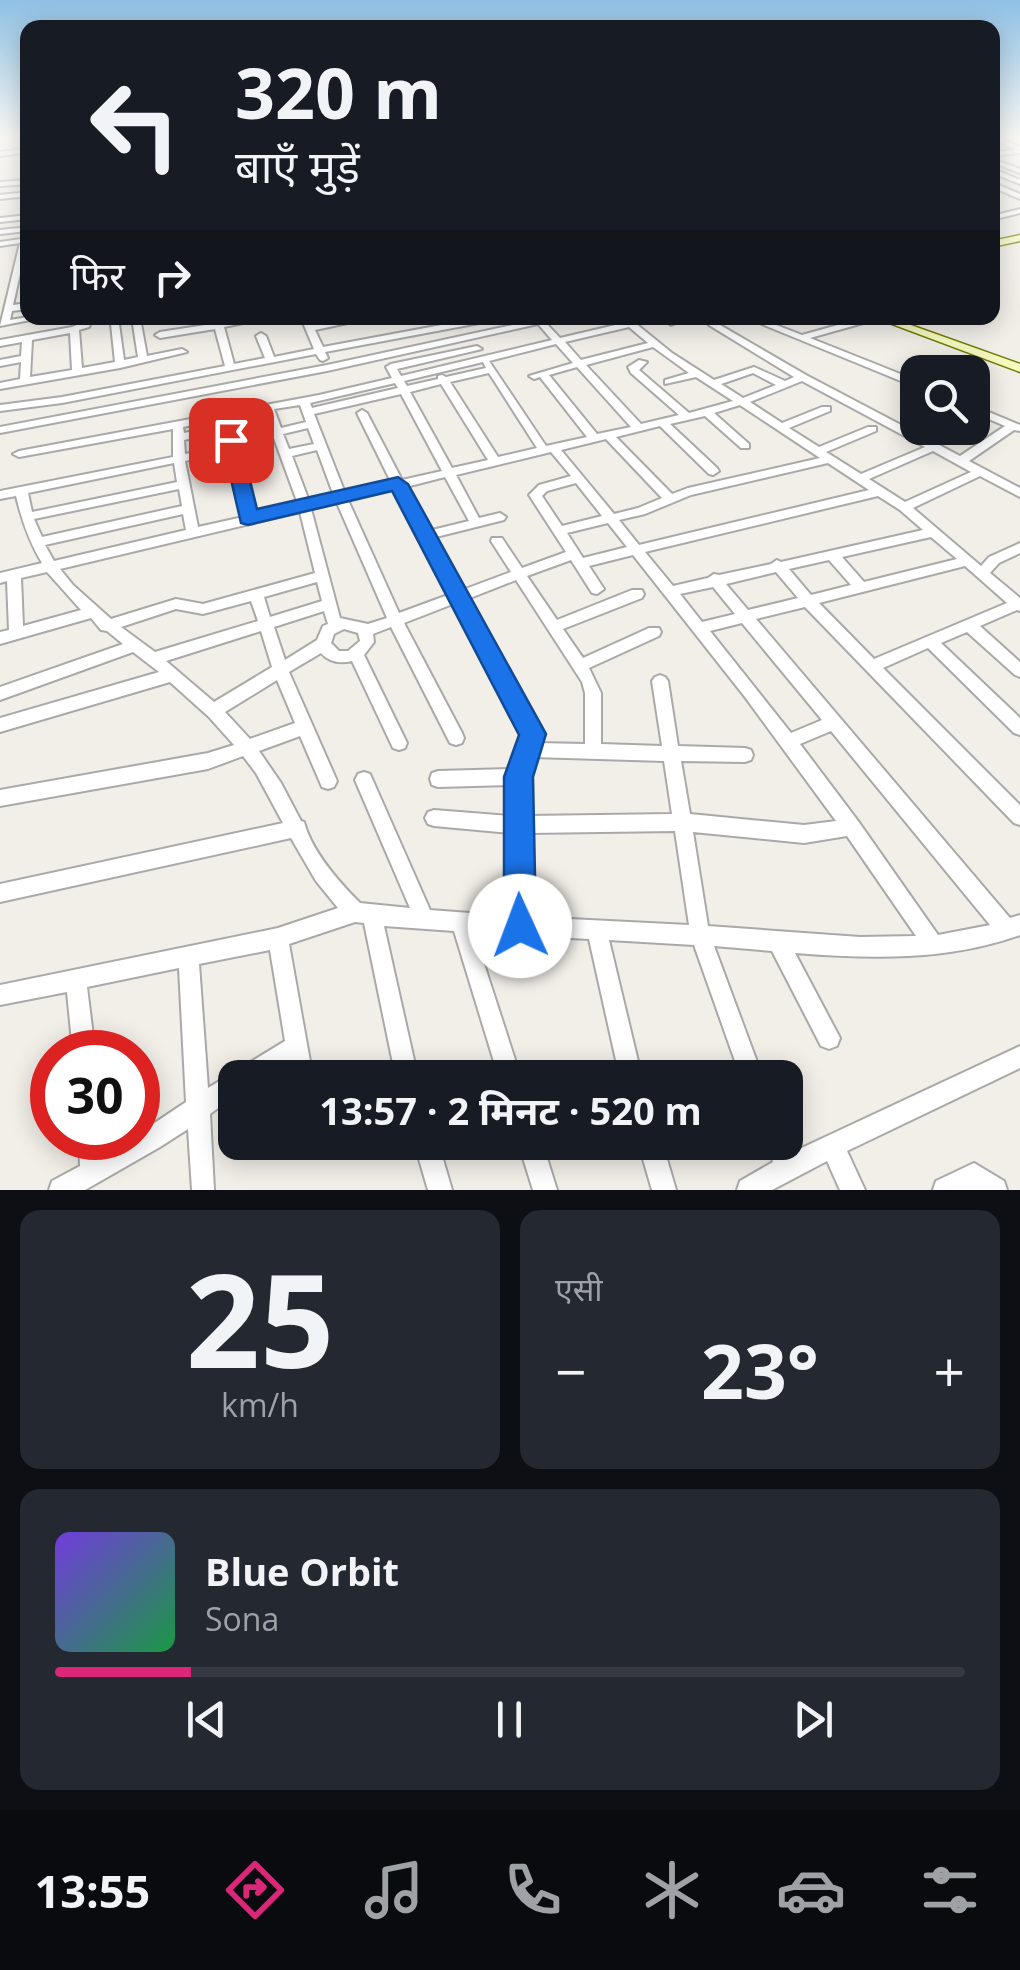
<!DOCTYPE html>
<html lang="hi">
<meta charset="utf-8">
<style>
:root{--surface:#171b24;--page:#242831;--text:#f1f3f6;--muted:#9ea1a6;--line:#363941;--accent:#db2777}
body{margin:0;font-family:"Open Sans","Noto Sans Devanagari",sans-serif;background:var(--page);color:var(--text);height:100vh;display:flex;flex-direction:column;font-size:38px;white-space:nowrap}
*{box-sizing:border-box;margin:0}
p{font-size:32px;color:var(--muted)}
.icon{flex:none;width:55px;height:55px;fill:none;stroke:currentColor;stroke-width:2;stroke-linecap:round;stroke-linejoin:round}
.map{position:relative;height:1190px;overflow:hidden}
.side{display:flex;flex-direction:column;gap:20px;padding:20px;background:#0d0f14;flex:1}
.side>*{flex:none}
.hud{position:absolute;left:20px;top:20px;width:980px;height:305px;border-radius:20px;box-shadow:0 5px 25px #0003;background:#171b24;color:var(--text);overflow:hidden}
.fabs{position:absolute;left:900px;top:355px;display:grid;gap:20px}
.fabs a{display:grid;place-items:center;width:90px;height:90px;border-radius:20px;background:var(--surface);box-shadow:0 5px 25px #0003;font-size:50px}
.speed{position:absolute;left:30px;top:1030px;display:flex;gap:20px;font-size:50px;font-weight:700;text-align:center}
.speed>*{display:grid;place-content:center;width:130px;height:130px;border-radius:50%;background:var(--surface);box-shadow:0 5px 25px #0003;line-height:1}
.speed .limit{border:15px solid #d22;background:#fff;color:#111}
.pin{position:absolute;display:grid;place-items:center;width:85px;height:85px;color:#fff;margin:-42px;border-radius:20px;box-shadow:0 5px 15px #0006}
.me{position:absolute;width:110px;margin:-55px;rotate:358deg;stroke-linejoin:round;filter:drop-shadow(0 0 8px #0008)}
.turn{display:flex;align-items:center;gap:35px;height:210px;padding:0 50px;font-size:45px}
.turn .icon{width:130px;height:130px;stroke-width:2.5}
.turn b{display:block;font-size:70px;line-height:85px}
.then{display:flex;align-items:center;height:95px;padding:0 50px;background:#0003;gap:20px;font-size:38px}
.big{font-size:75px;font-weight:700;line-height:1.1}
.side .card{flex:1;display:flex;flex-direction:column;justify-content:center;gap:15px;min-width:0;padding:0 35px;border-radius:20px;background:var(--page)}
.side .dial{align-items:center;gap:0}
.dial b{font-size:130px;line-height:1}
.song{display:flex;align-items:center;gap:30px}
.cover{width:120px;height:120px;border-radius:15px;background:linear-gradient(135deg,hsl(260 70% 55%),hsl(140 70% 35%))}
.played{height:10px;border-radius:5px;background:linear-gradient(90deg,var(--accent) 15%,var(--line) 15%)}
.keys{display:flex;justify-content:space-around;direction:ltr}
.heat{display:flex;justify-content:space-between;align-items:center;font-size:55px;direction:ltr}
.side .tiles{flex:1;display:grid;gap:20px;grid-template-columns:1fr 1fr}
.card:last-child{grid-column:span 2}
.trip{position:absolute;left:218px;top:1060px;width:585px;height:100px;border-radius:20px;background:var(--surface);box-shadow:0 5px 25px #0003;font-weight:700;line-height:100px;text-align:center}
.menu{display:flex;height:160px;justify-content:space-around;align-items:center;background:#090b0e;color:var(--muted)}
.menu .icon{width:70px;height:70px}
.menu .active{color:var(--accent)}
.menu b{font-size:45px;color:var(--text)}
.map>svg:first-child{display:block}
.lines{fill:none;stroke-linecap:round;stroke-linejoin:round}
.street-casing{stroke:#a9a9a9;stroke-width:4}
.secondary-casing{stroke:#707d05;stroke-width:3}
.street{fill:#fff;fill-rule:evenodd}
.secondary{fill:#f7fabf;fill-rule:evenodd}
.route{fill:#1a73e8;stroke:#114b97;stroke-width:2.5}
</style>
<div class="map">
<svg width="1020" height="1190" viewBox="0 0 1020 1190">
<rect width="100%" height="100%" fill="#f2efe9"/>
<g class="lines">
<g class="street-casing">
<path id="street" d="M992,138H999L1020,147V153L992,156V152L1016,150Z
M28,148V152L0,156V152Z
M1001,162L1020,169V173L999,165Z
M992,168L1020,180V184L992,173Z
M28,180V184L0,186V182Z
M992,182L1020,194V199L992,187Z
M28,192V196L0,199V195Z
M1020,209V213L992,220V216Z
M28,215V219L0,222V218Z
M28,227V231L0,234V230Z
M28,238L13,305L28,303V309L12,311L10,320L28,317L40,318L0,326L20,243L0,246V242Z
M85,318H93L89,327L79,330L82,368L115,362L111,324L115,321L119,324L124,360L138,357L132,318H140L147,356L182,349L187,352L120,368L0,389V383L20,379L21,362L0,366V360L21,356L22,342L0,346V340L72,327L82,323ZM70,333L72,370L30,377L32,340Z
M251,318H268L224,327L234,364L265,358L256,336L261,333L266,336L274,357L314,349L301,318H309L313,325L348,318H363L362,320L315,330L323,347L479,318H494L490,321L325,352L328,358L323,361L320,360L316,354L62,403L0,411V405L62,397L225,366L215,329L160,338L155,335L160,332Z
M545,318H559L558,320L546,323L560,338L624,323L622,318H629L672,353L714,380L754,367L785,381L794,377L709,325L718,318H727L720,325L806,375L960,456L1005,426L972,412V405L1020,425V431L1014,430L969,461L1020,488V497L980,476L913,508L981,566L989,557L1020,543V553L999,563L990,573L1020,598V611L1017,610L980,626L1020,662V677L1015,675L967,632L941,643L1020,718V735L1014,733L928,648L883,668L1020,805V825L1014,823L805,607L756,619L1010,918L1020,915V935C948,961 871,959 795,953L840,1038L837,1046L829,1049L821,1046L772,951L714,946L763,1078H741L694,945L609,940L642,1078H620L589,939L474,933L521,1078H499L454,931L384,926L418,1078H396L364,923L355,922L289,944L313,1078H291L288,1063L265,1078H235V1096L210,1114L214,1190H192L188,1129L160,1147L85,1190H49L52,1181L80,1166L79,1138H101L103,1153L132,1138H138V1134L186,1102L179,968L87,987L95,1052H73L67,992L0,1005V985L278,928L338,908L316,881L291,838L0,902V884L283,823L256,773L243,756L208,769L0,806V790L208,753L234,745L209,717L170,682L0,732V718L159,672L133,652L0,700V687L123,644L107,631L101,630L91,618L0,644V632L9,630L7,581L0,583V573L42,563C29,541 22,521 16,496L0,499V491L173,457V429L19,457L13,454L19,451L319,395L392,378L386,367L391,364L477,346L482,349L397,369L401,376L552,340L538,324L327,371L0,433V427L327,365ZM629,327L648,343L581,360L565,342ZM556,344L573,363L529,376L534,379L540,377L587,437L546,446L489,361ZM653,347L689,373L665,380V384L696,377L733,401L689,413L639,370L647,362L639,360L628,367L631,373L679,415L641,424L586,365ZM483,362L486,368L446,377L442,375L438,376V379L407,386L404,381ZM577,367L631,427L597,434L549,375ZM489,373L537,448L498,457L450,382ZM753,373L776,385L743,398L721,384ZM802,381L925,447L861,474L826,452L876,431V427H868L819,447L789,428L830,411V407H822L782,423L750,402ZM395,383L398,388L312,408L310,403ZM441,384L488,460L452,468L410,392ZM401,394L442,471L402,480L367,413L362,410L357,413L391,482L345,493L314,414ZM300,405L306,422L281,428L274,409ZM740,405L820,458L688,488L672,494L616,437L660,426L709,474L713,475L719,471L717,468L670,424L705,416L741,448H749V444L714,413ZM265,411L266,416L184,433L183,427ZM268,422L298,504L254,514L235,438H227V446L185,454L184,440ZM308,428L314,444L289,449L283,434ZM606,439L662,498L638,508L614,514L561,450ZM317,450L334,496L309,501L292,456ZM933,451L971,472L905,502L869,479ZM228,452L243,517L198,527L185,461ZM551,452L571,476L539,485L529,495L566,552L522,568L502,538H492L491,541L511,572L460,591L432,538L504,520L506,517L500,513L479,518L456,475ZM174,463L177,482L32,512L28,493ZM828,463L869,490L639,545L619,520L645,514L691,495ZM445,477L469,521L428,531L406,487ZM576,483L602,516L562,526L542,496L547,491ZM179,489L182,506L42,537L34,519ZM395,489L448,595L399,613L348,500ZM878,496L900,510L923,530L781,562L777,560L771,564L719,575L714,574L708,578L673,586L645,552ZM337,503L387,618L368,624L340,618L311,509ZM300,512L315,573L203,604L176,599L111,619L73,585L60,569ZM183,514L186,530L54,561L45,545ZM608,523L627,547L583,558L567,533ZM931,537L957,559L864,582L842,557ZM633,555L745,697L836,821L804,825L690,814L681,761L745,762L751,760L753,755L751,750L745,748L678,746L668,681L665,677L660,675L655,677L652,681L662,746L601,744V693L589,668L659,636L661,632L659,628H649L583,658L563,629L642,598L644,594L642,590H632L557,620L527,576L571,560L592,593L597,594L604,589L589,566ZM829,560L851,585L811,595L789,569ZM965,566L1007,603L874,659L819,603ZM47,572L81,610L23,626L21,578ZM776,572L798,598L748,610L726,584ZM516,580L582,682L585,693V744L537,743L540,734L538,729L465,600ZM317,582L322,601L270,617L264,597ZM713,587L735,614L702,622L680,594ZM251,601L258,621L155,652L121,627L176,609L203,614ZM453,604L524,734L512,769L438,771L432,773L430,779L432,785L438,787L510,785V816L434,810L428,812L425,818L428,824L434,826L510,833V916L430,910L370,774L364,772L358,774L355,780L410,908L360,903C338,881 312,852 304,822L301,821L281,783L259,751L300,736L322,787L328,789L334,787L337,781L289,672L321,653C329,662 340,664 352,661L393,748L399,750L405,748L407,743L364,655L374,642L373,634L391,627L450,743L456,745L462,743L464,738L462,733L404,623ZM324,611L328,624L323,626L317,640L285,660L274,627ZM742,623L822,720L791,733L710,631ZM344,629L358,633L360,641L348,651H339L331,643L334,634ZM261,631L272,667L214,702L166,661ZM277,680L295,723L250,739L225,712ZM831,731L990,925L938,935L858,821L800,744ZM533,757L664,761L672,814L527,816L526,777ZM675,831L689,925L530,917L528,833ZM693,832L804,843L847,836L916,936L860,937L708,926ZM270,950L285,1041L208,1088L199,964Z
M676,318H688L671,325L667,322Z
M747,318H758L802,335L863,318H875L874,320L810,338L918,381V388Z
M1020,1046V1068L847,1151L865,1190H840L827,1161L772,1190H737L740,1181L773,1162L766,1142H785V1133L793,1152Z
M414,1142H438L452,1190H428Z
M518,1142H542L557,1190H533Z
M638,1142H662L676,1190H652Z
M974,1163L1004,1181L1007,1190H933L936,1181Z"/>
</g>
<g class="secondary-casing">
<path id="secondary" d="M1020,235V241L992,247V241Z
M876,318H891L1020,364V372Z"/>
</g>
<use href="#street" class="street"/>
<use href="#secondary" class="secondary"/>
</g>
<linearGradient id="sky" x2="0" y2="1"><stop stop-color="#8fc0e4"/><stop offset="0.45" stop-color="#f9f8f5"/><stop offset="1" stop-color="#f9f8f5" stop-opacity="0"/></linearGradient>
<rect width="1020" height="305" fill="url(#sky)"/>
<path class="route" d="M231,434L240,440L257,509L398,477L408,484L546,734L533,777L536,926L531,937L520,942L509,937L504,926V777L519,735L392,491L248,525L241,523L222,440Z"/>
</svg>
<div class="fabs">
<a><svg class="icon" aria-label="search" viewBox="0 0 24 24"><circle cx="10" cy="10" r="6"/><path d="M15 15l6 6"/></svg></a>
</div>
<div class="speed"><div class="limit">30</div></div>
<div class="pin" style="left:231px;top:440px;background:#d93025"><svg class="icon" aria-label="arrive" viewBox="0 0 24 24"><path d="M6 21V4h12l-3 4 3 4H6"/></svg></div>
<svg class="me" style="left:520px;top:926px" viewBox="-20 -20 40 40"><circle r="19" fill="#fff"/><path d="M0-13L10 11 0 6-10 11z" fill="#1a73e8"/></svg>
<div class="trip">13:57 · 2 मिनट · 520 m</div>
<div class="hud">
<div class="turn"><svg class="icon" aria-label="left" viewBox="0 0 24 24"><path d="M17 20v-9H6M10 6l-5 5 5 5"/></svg><div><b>320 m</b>बाएँ मुड़ें</div></div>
<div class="then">फिर<svg class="icon" aria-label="right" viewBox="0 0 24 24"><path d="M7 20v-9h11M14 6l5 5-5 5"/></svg></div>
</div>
</div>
<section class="side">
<div class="tiles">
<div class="card dial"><b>25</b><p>km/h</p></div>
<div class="card"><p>एसी</p>
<div class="heat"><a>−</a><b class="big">23°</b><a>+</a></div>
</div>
<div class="card">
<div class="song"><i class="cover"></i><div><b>Blue Orbit</b><p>Sona</p></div></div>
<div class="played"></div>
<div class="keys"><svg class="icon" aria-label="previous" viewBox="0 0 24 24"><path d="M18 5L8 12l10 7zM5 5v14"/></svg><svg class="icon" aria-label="pause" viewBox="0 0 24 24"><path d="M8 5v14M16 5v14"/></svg><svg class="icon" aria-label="next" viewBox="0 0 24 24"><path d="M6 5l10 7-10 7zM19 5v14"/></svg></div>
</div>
</div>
</section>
<nav class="menu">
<b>13:55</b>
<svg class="icon active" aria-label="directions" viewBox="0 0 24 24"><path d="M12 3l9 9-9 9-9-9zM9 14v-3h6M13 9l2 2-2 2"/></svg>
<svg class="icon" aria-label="music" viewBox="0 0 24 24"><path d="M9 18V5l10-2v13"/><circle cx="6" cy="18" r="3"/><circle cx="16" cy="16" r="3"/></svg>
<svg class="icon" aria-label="phone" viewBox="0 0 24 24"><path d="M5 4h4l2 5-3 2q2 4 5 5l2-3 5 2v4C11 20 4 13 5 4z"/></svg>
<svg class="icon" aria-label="climate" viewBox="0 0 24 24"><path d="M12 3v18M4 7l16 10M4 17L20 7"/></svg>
<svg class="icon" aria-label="car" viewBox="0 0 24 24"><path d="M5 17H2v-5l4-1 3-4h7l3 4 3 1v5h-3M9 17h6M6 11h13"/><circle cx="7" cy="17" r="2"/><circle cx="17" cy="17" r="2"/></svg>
<svg class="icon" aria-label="filters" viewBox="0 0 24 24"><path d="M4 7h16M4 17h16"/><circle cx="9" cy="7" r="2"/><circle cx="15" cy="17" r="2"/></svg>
</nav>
